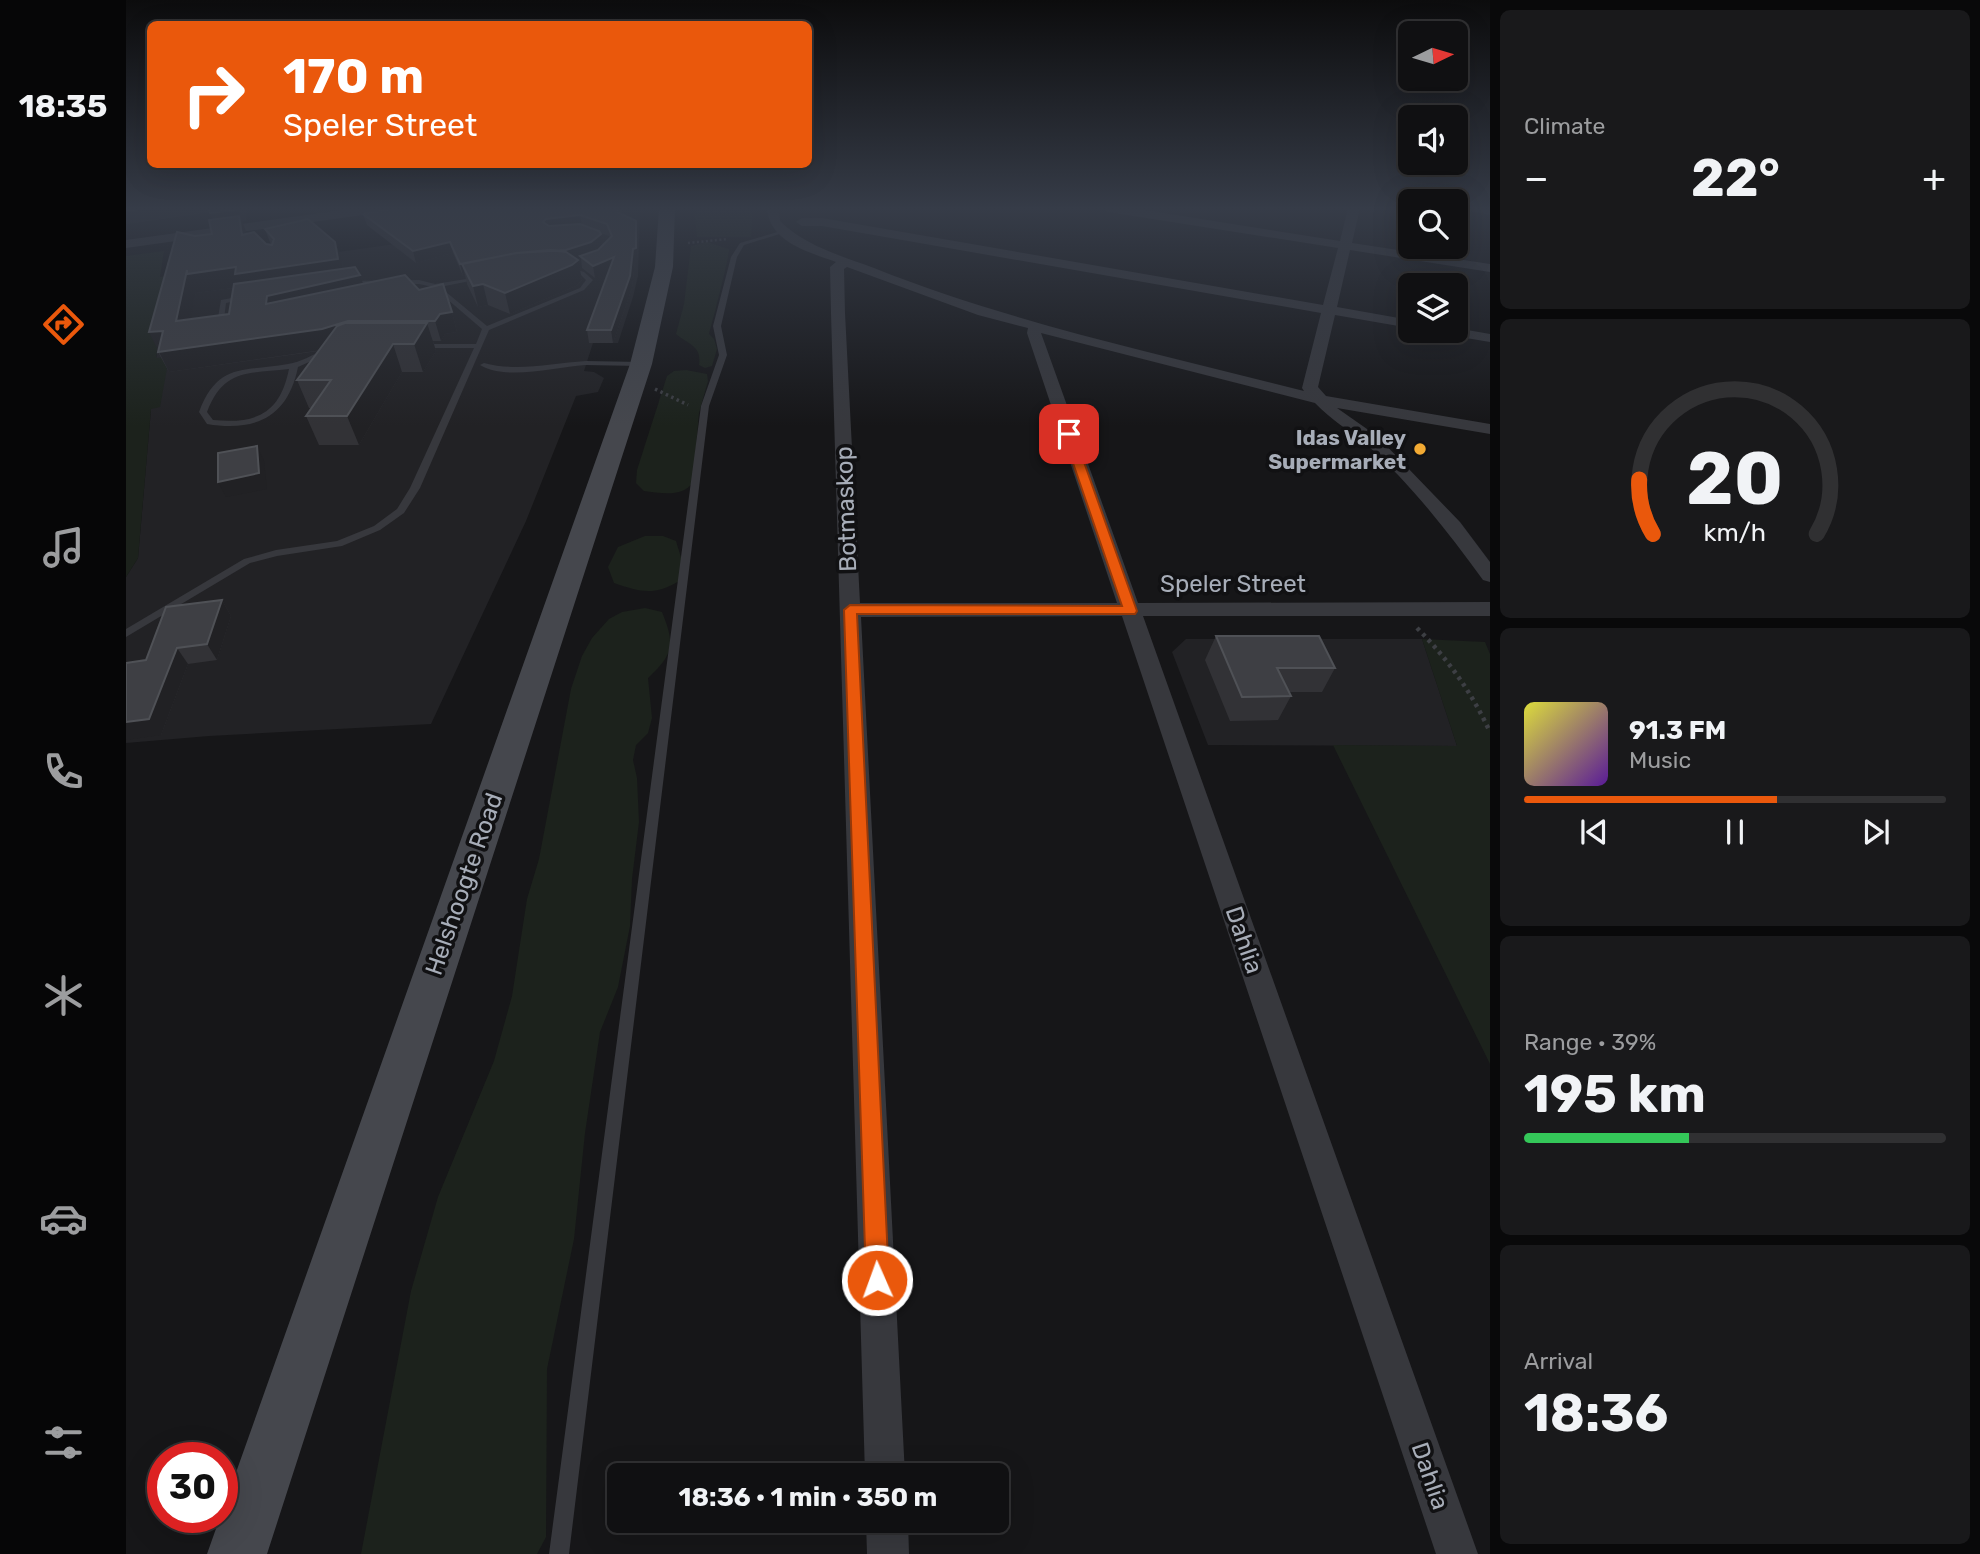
<!DOCTYPE html>
<meta charset="utf-8">
<style>
:root{--surface:#101012;--page:#19191b;--text:#f1f3f6;--muted:#9c9d9f;--line:#303032;--accent:#ea580c}
body{margin:0;font-family:Rubik,sans-serif;background:var(--page);color:var(--text);height:100vh;display:flex;flex-direction:column;font-size:26px;white-space:nowrap}
*{box-sizing:border-box;margin:0}
p{font-size:23px;color:var(--muted)}
.icon{flex:none;width:38px;height:38px;fill:none;stroke:currentColor;stroke-width:2;stroke-linecap:round;stroke-linejoin:round}
.map{position:relative;flex:1;overflow:hidden}
.sheet{display:flex;flex-direction:column;gap:10px;padding:10px;background:#09090a;width:490px}
.sheet>*{flex:none}
.hud{position:absolute;left:21px;top:21px;width:665px;height:147px;border-radius:10px;box-shadow:0 7px 28px #0002,0 0 0 2px var(--line);background:#ea580c;color:#fff;overflow:hidden}
.needle{width:46px;rotate:85deg}
.buttons{position:absolute;left:1272px;top:21px;display:grid;gap:14px}
.buttons a{display:grid;place-items:center;width:70px;height:70px;border-radius:10px;background:var(--surface);box-shadow:0 7px 28px #0002,0 0 0 2px var(--line);font-size:35px}
.speed{position:absolute;left:21px;top:1442px;display:flex;gap:14px;font-size:35px;font-weight:700;text-align:center}
.speed>*{display:grid;place-content:center;width:91px;height:91px;border-radius:50%;background:var(--surface);box-shadow:0 7px 28px #0002,0 0 0 2px var(--line);line-height:1}
.speed .limit{border:10px solid #d22;background:#fff;color:#111}
.pin{position:absolute;display:grid;place-items:center;width:60px;height:60px;color:#fff;margin:-30px;border-radius:14px;box-shadow:0 4px 10px #0006}
.me{position:absolute;width:77px;margin:-38px;rotate:358deg;stroke-linejoin:round;filter:drop-shadow(0 0 5px #0008)}
.turn{display:flex;align-items:center;gap:24px;height:147px;padding:0 21px;font-size:32px}
.turn .icon{width:91px;height:91px;stroke-width:2.5}
.turn b{display:block;font-size:49px;line-height:60px}
.big{font-size:52px;font-weight:700;line-height:1.1}
.sheet .tile{flex:1;display:flex;flex-direction:column;justify-content:center;gap:10px;min-width:0;padding:0 24px;border-radius:10px;background:var(--page)}
.sheet .dial{align-items:center;gap:0}
.dial svg{height:182px;overflow:visible;fill:none;stroke:var(--line);stroke-width:7;stroke-linecap:round;text-anchor:middle}
.dial text{fill:var(--text);stroke:none}
.song{display:flex;align-items:center;gap:21px}
.cover{width:84px;height:84px;border-radius:10px;background:linear-gradient(135deg,hsl(60 70% 55%),hsl(270 70% 35%))}
.played{height:7px;border-radius:4px;background:linear-gradient(90deg,var(--accent) 60%,var(--line) 60%)}
.keys{display:flex;justify-content:space-around;direction:ltr}
.heat{display:flex;justify-content:space-between;align-items:center;font-size:38px;direction:ltr}
.charge{height:10px;border-radius:5px;background:linear-gradient(90deg,#34c759 39%,var(--line) 0)}
.trip{position:absolute;left:481px;top:1463px;width:402px;height:70px;border-radius:10px;background:var(--surface);box-shadow:0 7px 28px #0002,0 0 0 2px var(--line);font-weight:700;line-height:70px;text-align:center}
main{display:flex;flex:1;min-height:0}
.menu{display:flex;flex-direction:column;width:126px;justify-content:space-around;align-items:center;background:#060607;color:var(--muted)}
.menu .icon{width:49px;height:49px}
.menu .selected{color:var(--accent)}
.menu b{font-size:32px;color:var(--text)}
.map>svg:first-child{display:block}
.built{fill:#222225}
.green{fill:#1c221c}
.lines{fill:none;stroke-linecap:round;stroke-linejoin:round}
.path-far2{stroke:#3d3f44;stroke-width:2.5;stroke-dasharray:2 2.5;stroke-linecap:butt}
.path-far1{stroke:#3d3f44;stroke-width:3.5;stroke-dasharray:2.5 3.5;stroke-linecap:butt}
.path{stroke:#3d3f44;stroke-width:4.5;stroke-dasharray:3.5 4.5;stroke-linecap:butt}
.lane{fill:#37383d;fill-rule:evenodd}
.street{fill:#37383d;fill-rule:evenodd}
.secondary{fill:#45474d;fill-rule:evenodd}
.wall{fill:#323236;fill-rule:evenodd}
.shaded-wall{fill:#212124}
.building{fill:#3e3f44;stroke:#4f5156;stroke-width:2}
.route{fill:#ea580c;stroke:#983908;stroke-width:2}
.poi-dot{fill:#f2aa33;stroke:#111113;stroke-width:2.5}
.labels{text-anchor:middle;dominant-baseline:central;stroke-width:7;stroke-linejoin:round;paint-order:stroke}
.far-poi-label{font-size:21px;font-weight:bold;fill:#a7adb8;stroke:#111113;text-anchor:end}
.street-label{font-size:24px;fill:#a7adb8;stroke:#111113}
</style>
<main>
<nav class="menu">
<b>18:35</b>
<svg class="icon selected" aria-label="directions" viewBox="0 0 24 24"><path d="M12 3l9 9-9 9-9-9zM9 14v-3h6M13 9l2 2-2 2"/></svg>
<svg class="icon" aria-label="music" viewBox="0 0 24 24"><path d="M9 18V5l10-2v13"/><circle cx="6" cy="18" r="3"/><circle cx="16" cy="16" r="3"/></svg>
<svg class="icon" aria-label="phone" viewBox="0 0 24 24"><path d="M5 4h4l2 5-3 2q2 4 5 5l2-3 5 2v4C11 20 4 13 5 4z"/></svg>
<svg class="icon" aria-label="climate" viewBox="0 0 24 24"><path d="M12 3v18M4 7l16 10M4 17L20 7"/></svg>
<svg class="icon" aria-label="car" viewBox="0 0 24 24"><path d="M5 17H2v-5l4-1 3-4h7l3 4 3 1v5h-3M9 17h6M6 11h13"/><circle cx="7" cy="17" r="2"/><circle cx="17" cy="17" r="2"/></svg>
<svg class="icon" aria-label="filters" viewBox="0 0 24 24"><path d="M4 7h16M4 17h16"/><circle cx="9" cy="7" r="2"/><circle cx="15" cy="17" r="2"/></svg>
</nav>
<div class="map">
<svg width="1364" height="1554" viewBox="0 0 1364 1554">
<rect width="100%" height="100%" fill="#161618"/>
<path class="built" d="M437,208H514L512,276L507,297L492,343H467L458,371L468,372L478,378L472,392L450,396L400,521L305,724L83,736L0,743V577L12,558L25,409L42,357L30,359L41,276L305,239Z
M1060,639H1296L1331,746L1082,745L1046,652Z"/>
<path class="green" d="M568,208H627L625,237H571Z
M581,242L603,249C604,254 586,324 583,334L588,339L591,349L586,366L579,368L573,365C576,346 563,345 550,334L558,304L565,246Z
M38,251L34,277L41,276L30,358L43,357L34,407L25,409L12,558L0,577V256Z
M560,370L581,374L582,381L573,413L567,482C557,498 534,493 518,491L510,483L511,470L541,376L548,371Z
M519,536H537L550,541L557,564L553,581C529,596 514,592 488,583L482,567L492,547Z
M519,608L536,612C549,644 548,654 522,678L526,718L522,733L510,745L507,760L511,778L513,822L506,879L504,926L492,987L474,1032L459,1133L448,1239L421,1369L420,1537L411,1554H235L285,1291L312,1197L368,1061L386,996L401,899L413,859L445,689L456,656L466,638L483,619L496,612Z
M1296,639L1359,642L1364,654V1064L1207,745L1331,746Z"/>
<g class="lines">
<path class="path-far2" d="M562,243L602,239"/>
<path class="path-far1" d="M529,389L562,405"/>
<path class="path" d="M1291,628C1322,659 1346,693 1364,732"/>
<path class="lane" d="M655,231L660,232L618,245L611,257L595,326L601,355L583,406L443,1554H423L575,406L593,355L587,326L605,257L614,243Z
M439,266L458,272L467,280L458,290L363,330L294,488L278,513L254,530L216,546L151,556L124,563L0,637V629L118,559L150,550L211,541L248,526L271,509L284,488L348,348H292L288,346L292,344H350L356,329L307,287L293,284H219L217,283V281L293,280L309,284L359,276V278L314,287L361,326L454,288L460,280L454,274L439,268Z
M122,295L125,297L124,298L100,303L97,327L90,329L95,300Z
M198,350L205,352L172,367C162,417 130,432 81,424L73,412C92,362 118,372 162,364C175,362 186,355 198,350ZM163,369C154,414 130,424 87,420L81,412C98,368 123,374 163,369Z
M460,361L515,362L519,364L515,366C496,366 478,365 459,365C429,367 381,381 354,365L358,363C391,372 426,363 460,361Z"/>
<path class="street" d="M231,208H264L258,212L0,248V240Z
M641,208H653L654,221C679,246 716,256 748,268C886,323 1034,354 1178,391L1176,388L1195,313L696,226H676L670,222L676,218H696L1197,305L1212,248L982,212L976,208H1006L1214,241L1222,208H1234L1226,243L1364,264V272L1224,250L1211,307L1284,320V328L1209,315L1192,387L1200,396L1364,424V434L1211,408L1251,436L1334,522L1364,562V582L1357,580C1322,532 1285,484 1240,444C1223,430 1205,420 1189,403L915,333L1012,603L1364,602V616H1017L1352,1554H1310L996,616L735,617L779,1475H739L705,313L704,267L710,262C683,252 643,242 641,208ZM721,267L852,315L902,328L901,333L991,603H734L719,313L718,269Z
M1339,208H1364V215L1341,210Z
M1330,328L1364,334V342L1322,335L1315,331H1330Z
M740,1521H782L783,1554H741Z"/>
<path class="secondary" d="M533,208H549L547,267L526,364L141,1554H81L504,364L529,267Z"/>
</g>
<path class="wall" d="M0,208L119,209L120,221H116L121,234L140,244L145,245L139,229L216,260L217,269L237,284L293,290L326,312L331,332L319,334L315,341H307L310,351L297,372H276L233,445H193L180,416L186,408H183L171,380L192,351L43,372L32,352L69,236L86,234L87,219L84,212L0,224ZM107,288L103,314L64,319L70,292V293Z
M237,214L496,215L512,233L511,260L509,261L506,288L487,343H463L461,330L482,272L469,278L456,268L455,258L451,259L456,280L450,286L384,314L362,305L352,307L341,284L339,275L337,276L327,253L290,263L241,225ZM474,233L483,236L484,238L477,245Z
M96,600L105,616L91,660L62,664L35,735L20,660Z
M1090,636L1209,668L1196,692H1163L1165,696L1152,720L1104,721L1079,660Z"/>
<path class="shaded-wall" d="M19,208H86L87,211L0,224V211Z
M115,208H124L119,209L120,221H116L121,234L124,253L89,225L84,213Z
M454,215L456,226L422,230L417,222L420,219Z
M510,221L512,233L511,260L509,261L506,288L487,343L485,330Z
M475,234L477,245L467,254L454,256L455,258L442,262L440,250Z
M209,242L216,260L218,278L114,287L70,293V292L60,341L50,321L61,270Z
M324,242L327,253L290,263L287,251Z
M488,257L490,269L469,278L467,266Z
M452,260L456,280L450,286L384,314L379,293Z
M334,264H336L339,275L337,276Z
M234,275L241,295L140,304L141,296Z
M357,284L362,305L352,307L347,286Z
M326,312L331,332L319,334L315,341L309,321L314,314Z
M222,321L229,341L203,349L43,372L23,332L37,331Z
M301,323L310,351L297,372L288,344Z
M267,344L276,372L233,445L221,416Z
M131,446L138,461L141,489L100,497L92,482Z
M96,600L105,616L91,660L81,644Z
M51,648L62,664L35,735L0,740V722Z"/>
<path class="building" d="M0,208H19L0,211Z
M83,208H115V209L84,213Z
M272,208H493L495,209L489,211L510,221V248L507,249L504,276L485,330H461L488,257L467,266L454,256L472,250L486,236L481,224L454,215L420,219L417,222L423,226L454,224L473,231L475,234L465,242L440,250L391,253L334,264L324,242L287,251L237,214Z
M113,216L116,235L128,232L140,244L146,245L148,239L139,229L182,219L209,242L212,259L109,274L110,267L61,274V270L50,321L103,314L108,284L229,267L234,275L141,296L140,304L279,275L293,290L317,284L326,312L314,314L309,321H222L196,329L32,352L37,331L23,332L51,232L69,236L86,234L83,220Z
M424,250L440,252L452,260L446,265L379,293L357,284L347,286L336,264L390,253Z
M219,323H301L288,344H267L221,416H180L205,380H171L211,326Z
M131,446L133,473L92,482V453Z
M96,600L81,644L51,648L23,719L0,722V663L20,660L40,607Z
M1090,636H1193L1209,668H1151L1165,696L1116,697Z"/>
<linearGradient id="sky" x2="0" y2="1"><stop stop-color="#0c0c0d"/><stop offset="0.49" stop-color="#363c48"/><stop offset="1" stop-color="#363c48" stop-opacity="0"/></linearGradient>
<rect width="1364" height="426" fill="url(#sky)"/>
<path class="route" d="M943,431L948,434L1011,611L1009,614H731L763,1280L760,1288L751,1291L743,1288L740,1280L718,610L724,605L996,606L937,434Z"/>
<circle class="poi-dot" cx="1294" cy="449" r="7"/>
<g class="labels">
<g class="far-poi-label">
<text x="1280" y="437">Idas Valley<tspan x="1280" dy="24">Supermarket</tspan></text>
</g>
<g class="street-label">
<text transform="translate(720 509) rotate(-92)">Botmaskop</text>
<text x="1107" y="584">Speler Street</text>
<text transform="translate(338 884) rotate(-71)">Helshoogte Road</text>
<text transform="translate(1118 940) rotate(71)">Dahlia</text>
<text transform="translate(1304 1476) rotate(71)">Dahlia</text>
</g>
</g>
</svg>
<div class="buttons">
<a><svg class="needle" viewBox="-14 -14 28 28"><path d="M0-13l5 13h-10z" fill="#e53935"/><path d="M0 13l5-13h-10z" fill="#9c9d9f"/></svg></a>
<a><svg class="icon" aria-label="sound" viewBox="0 0 24 24"><path d="M4 9h4l5-4v14l-5-4H4zM17 9q2 3 0 6"/></svg></a>
<a><svg class="icon" aria-label="search" viewBox="0 0 24 24"><circle cx="10" cy="10" r="6"/><path d="M15 15l6 6"/></svg></a>
<a><svg class="icon" aria-label="layers" viewBox="0 0 24 24"><path d="M12 4l9 5-9 5-9-5zM3 14l9 5 9-5"/></svg></a>
</div>
<div class="speed"><div class="limit">30</div></div>
<div class="pin" style="left:943px;top:434px;background:#d93025"><svg class="icon" aria-label="arrive" viewBox="0 0 24 24"><path d="M6 21V4h12l-3 4 3 4H6"/></svg></div>
<svg class="me" style="left:751px;top:1280px" viewBox="-20 -20 40 40"><circle r="17" fill="#ea580c" stroke="#fff" stroke-width="3"/><path d="M0-11L8 9 0 5-8 9z" fill="#fff"/></svg>
<div class="trip">18:36 · 1 min · 350 m</div>
<div class="hud">
<div class="turn"><svg class="icon" aria-label="right" viewBox="0 0 24 24"><path d="M7 20v-9h11M14 6l5 5-5 5"/></svg><div><b>170 m</b>Speler Street</div></div>
</div>
</div>
<section class="sheet">
<div class="tile"><p>Climate</p>
<div class="heat"><a>−</a><b class="big">22°</b><a>+</a></div>
</div>
<div class="tile dial"><svg viewBox="0 0 100 80">
<path d="M14 69A42 42 0 1 1 86 69"/>
<path d="M14 69A42 42 0 0 1 8 45" stroke="#ea580c"/>
<text x="50" y="56" font-size="32" font-weight="700">20</text>
<text x="50" y="72" font-size="11">km/h</text>
</svg></div>
<div class="tile">
<div class="song"><i class="cover"></i><div><b>91.3 FM</b><p>Music</p></div></div>
<div class="played"></div>
<div class="keys"><svg class="icon" aria-label="previous" viewBox="0 0 24 24"><path d="M18 5L8 12l10 7zM5 5v14"/></svg><svg class="icon" aria-label="pause" viewBox="0 0 24 24"><path d="M8 5v14M16 5v14"/></svg><svg class="icon" aria-label="next" viewBox="0 0 24 24"><path d="M6 5l10 7-10 7zM19 5v14"/></svg></div>
</div>
<div class="tile"><p>Range · 39%</p><b class="big">195 km</b><div class="charge"></div></div>
<div class="tile"><p>Arrival</p><b class="big">18:36</b></div>
</section>
</main>
